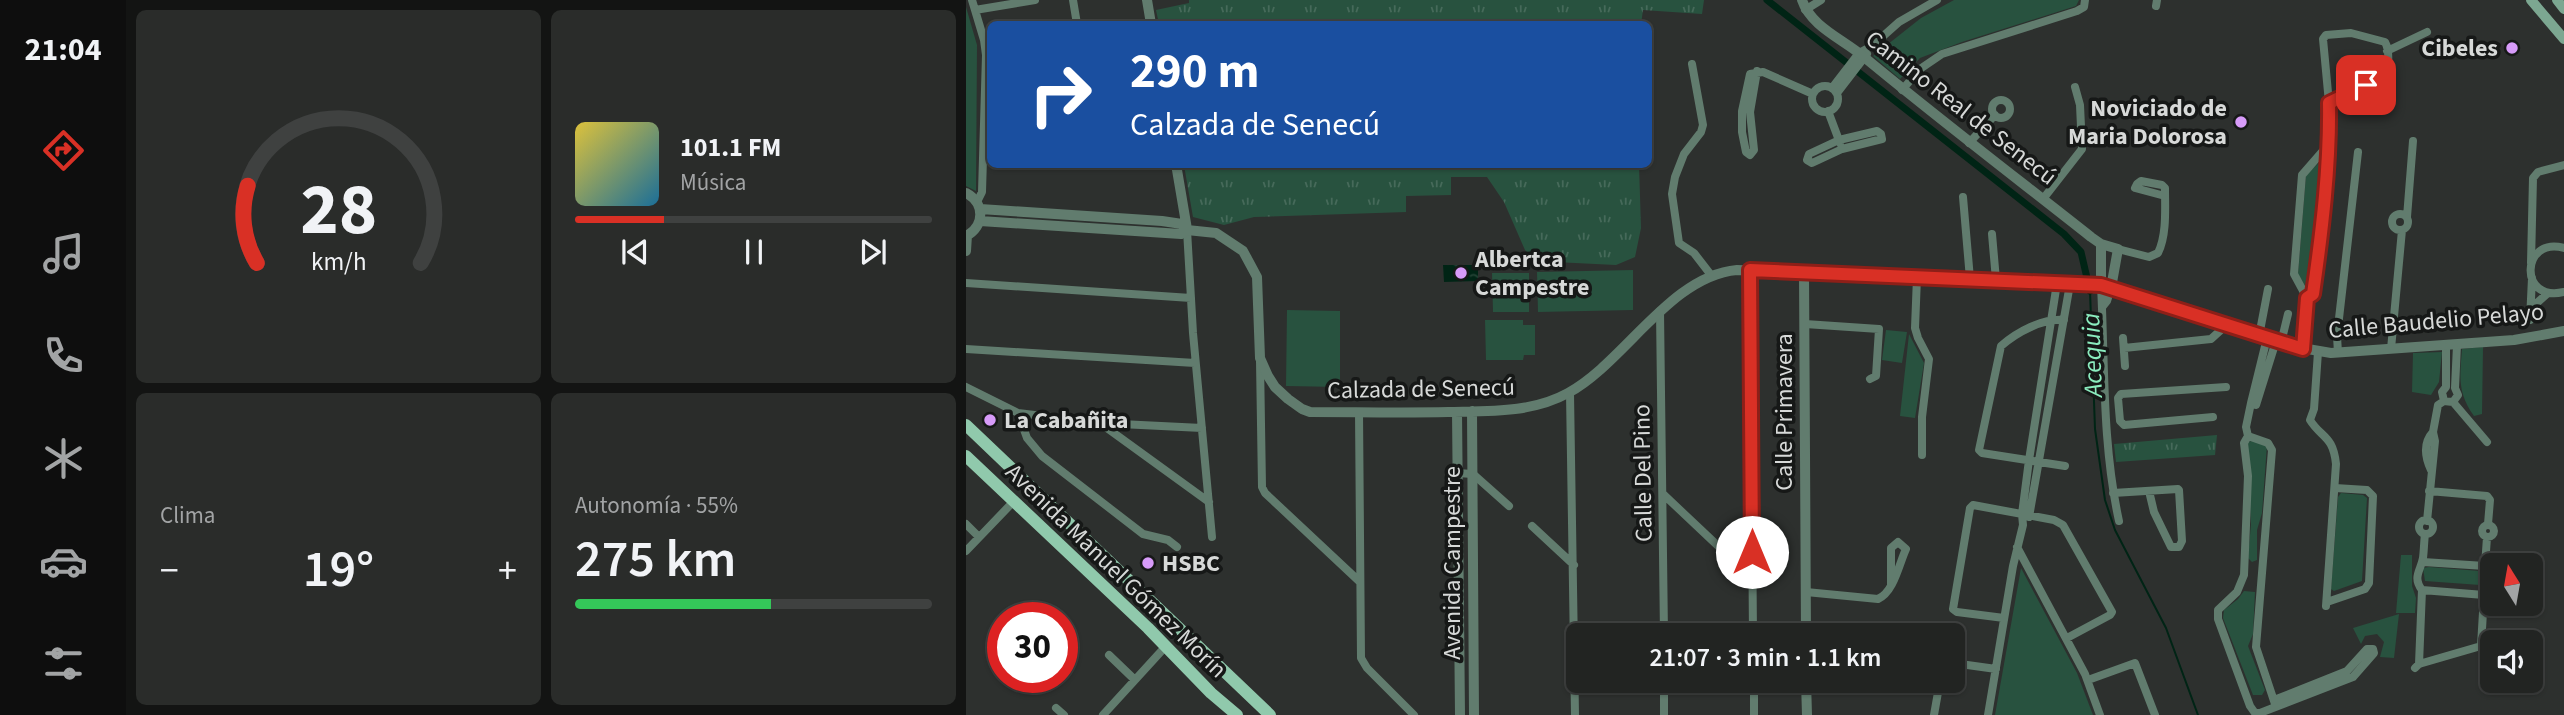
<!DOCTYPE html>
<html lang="es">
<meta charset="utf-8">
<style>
:root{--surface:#222422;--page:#2a2c2a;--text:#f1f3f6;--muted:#a2a4a5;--line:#3f4140;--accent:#d93025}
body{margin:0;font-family:"Source Sans 3",sans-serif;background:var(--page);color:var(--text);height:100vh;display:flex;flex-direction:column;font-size:26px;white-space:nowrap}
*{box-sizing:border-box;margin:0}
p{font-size:23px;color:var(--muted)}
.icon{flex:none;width:38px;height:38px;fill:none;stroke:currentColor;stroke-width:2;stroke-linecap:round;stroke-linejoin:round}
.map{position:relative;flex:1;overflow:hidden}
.drawer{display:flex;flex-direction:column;gap:10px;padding:10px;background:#131413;width:840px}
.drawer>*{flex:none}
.guide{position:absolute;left:21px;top:21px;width:665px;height:147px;border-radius:10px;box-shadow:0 2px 5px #0004,0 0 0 2px var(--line);background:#1a4fa0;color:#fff;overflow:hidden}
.needle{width:46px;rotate:349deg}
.buttons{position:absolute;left:1514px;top:553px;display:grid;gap:14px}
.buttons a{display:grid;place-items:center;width:63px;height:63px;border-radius:10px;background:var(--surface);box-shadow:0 2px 5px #0004,0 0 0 2px var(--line);font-size:35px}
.speed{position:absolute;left:21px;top:602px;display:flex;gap:14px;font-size:35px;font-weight:700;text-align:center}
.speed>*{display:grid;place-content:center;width:91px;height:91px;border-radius:50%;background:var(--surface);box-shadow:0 2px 5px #0004,0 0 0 2px var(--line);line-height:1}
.speed .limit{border:10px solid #d22;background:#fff;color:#111}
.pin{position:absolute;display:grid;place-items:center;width:60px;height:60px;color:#fff;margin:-30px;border-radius:14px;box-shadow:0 4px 10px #0006}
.me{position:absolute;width:77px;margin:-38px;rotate:0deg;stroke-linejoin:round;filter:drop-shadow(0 0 5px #0008)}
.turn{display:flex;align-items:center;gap:24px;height:147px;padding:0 28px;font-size:32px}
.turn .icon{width:91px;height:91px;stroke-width:2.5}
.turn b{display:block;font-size:49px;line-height:60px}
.big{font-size:52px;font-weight:600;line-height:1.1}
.drawer .card{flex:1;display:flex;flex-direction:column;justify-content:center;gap:10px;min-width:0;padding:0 24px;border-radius:10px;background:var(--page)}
.drawer .dial{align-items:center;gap:0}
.dial svg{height:182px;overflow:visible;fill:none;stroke:var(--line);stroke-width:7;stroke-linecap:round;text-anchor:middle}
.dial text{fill:var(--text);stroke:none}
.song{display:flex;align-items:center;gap:21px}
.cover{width:84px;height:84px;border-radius:10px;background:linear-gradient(135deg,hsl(50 70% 55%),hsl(200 70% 35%))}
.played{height:7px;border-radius:4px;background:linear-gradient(90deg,var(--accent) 25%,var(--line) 25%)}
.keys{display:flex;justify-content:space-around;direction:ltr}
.heat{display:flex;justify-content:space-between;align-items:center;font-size:38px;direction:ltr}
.charge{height:10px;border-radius:5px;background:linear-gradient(90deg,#34c759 55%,var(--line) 0)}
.drawer .tiles{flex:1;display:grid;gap:10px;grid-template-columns:repeat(2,1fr)}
.trip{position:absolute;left:600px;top:623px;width:399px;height:70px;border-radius:10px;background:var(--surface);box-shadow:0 2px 5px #0004,0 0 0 2px var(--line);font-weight:600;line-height:70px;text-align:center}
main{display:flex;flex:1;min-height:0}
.tabs{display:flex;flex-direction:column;width:126px;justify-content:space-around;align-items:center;background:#0e0e0e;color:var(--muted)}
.tabs .icon{width:49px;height:49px}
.tabs .current{color:var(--accent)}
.tabs b{font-size:32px;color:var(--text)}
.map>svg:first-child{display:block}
.grass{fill:url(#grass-tufts)}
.green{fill:#28523f}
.water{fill:url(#water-ripples)}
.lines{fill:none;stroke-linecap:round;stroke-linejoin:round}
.stream{stroke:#002415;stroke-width:2}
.canal{stroke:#002415;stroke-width:7}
.minor{stroke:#617c6e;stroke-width:8}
.tertiary{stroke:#617c6e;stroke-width:10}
.secondary{stroke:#7ca791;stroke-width:10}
.primary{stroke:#90c9ac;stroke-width:12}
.route-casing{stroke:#8d1f18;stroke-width:18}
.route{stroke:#d93025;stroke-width:12}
.poi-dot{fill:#d79bf9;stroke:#161817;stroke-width:2.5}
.labels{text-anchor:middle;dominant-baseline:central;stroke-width:7;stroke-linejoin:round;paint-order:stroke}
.poi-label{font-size:24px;font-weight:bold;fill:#d7d9d8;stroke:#161817;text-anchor:start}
.street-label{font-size:24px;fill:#d7d9d8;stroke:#161817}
.water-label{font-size:26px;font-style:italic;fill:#8bedbf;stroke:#161817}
</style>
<main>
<nav class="tabs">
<b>21:04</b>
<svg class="icon current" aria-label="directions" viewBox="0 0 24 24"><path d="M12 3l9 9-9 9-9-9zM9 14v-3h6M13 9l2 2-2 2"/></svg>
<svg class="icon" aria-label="music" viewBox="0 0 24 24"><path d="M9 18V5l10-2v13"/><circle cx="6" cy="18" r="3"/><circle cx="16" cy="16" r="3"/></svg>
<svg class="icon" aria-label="phone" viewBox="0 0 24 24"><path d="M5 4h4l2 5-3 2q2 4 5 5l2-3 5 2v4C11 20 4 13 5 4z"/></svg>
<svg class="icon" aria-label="climate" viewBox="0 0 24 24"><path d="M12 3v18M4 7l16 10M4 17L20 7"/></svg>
<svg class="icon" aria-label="car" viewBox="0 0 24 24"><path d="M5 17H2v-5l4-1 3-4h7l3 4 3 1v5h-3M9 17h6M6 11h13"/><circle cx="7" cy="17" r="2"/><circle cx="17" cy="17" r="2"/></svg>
<svg class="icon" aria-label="filters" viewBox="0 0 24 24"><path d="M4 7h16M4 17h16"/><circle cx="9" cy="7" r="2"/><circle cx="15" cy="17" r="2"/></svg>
</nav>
<section class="drawer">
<div class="tiles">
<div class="card dial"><svg viewBox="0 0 100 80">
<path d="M14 69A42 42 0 1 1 86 69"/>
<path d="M14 69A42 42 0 0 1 10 35" stroke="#d93025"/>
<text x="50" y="56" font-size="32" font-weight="700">28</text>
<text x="50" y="72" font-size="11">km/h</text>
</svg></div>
<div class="card">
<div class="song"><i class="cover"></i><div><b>101.1 FM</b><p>Música</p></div></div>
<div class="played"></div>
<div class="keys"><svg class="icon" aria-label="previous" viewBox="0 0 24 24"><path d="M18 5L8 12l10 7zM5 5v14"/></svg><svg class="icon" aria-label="pause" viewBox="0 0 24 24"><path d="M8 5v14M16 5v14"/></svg><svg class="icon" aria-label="next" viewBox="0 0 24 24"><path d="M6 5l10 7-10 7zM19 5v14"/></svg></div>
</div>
<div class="card"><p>Clima</p>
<div class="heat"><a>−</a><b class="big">19°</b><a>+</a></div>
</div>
<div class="card"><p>Autonomía · 55%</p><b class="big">275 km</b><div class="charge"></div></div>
</div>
</section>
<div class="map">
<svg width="1598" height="715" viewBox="0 0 1598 715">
<defs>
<pattern id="grass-tufts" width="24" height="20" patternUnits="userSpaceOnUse" patternTransform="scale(1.75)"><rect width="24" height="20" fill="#28523f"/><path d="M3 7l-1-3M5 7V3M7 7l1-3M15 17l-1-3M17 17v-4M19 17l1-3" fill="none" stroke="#466a5a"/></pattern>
<pattern id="water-ripples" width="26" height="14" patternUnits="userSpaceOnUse" patternTransform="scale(1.75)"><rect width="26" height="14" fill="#002415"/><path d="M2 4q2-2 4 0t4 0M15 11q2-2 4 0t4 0" fill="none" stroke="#244336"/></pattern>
</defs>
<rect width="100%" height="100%" fill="#2d302e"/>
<path class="grass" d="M223,0H738L736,14L677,10L675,24H193L190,10L223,3Z
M218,165H673L675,228L669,257L650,265L569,261L559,250L538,202L521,177H485V195L440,196V212L288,217L258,225L227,217Z
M1251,435L1249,455L1150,462L1148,444Z"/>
<path class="green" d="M988,0H1113L1110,6L996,42L954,58L934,79L907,56L955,18Z
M0,7L11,45L10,191L0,186Z
M1356,160L1358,165L1343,292L1332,274L1340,175Z
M667,270V310L572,312L571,272Z
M526,273H563V312H527Z
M321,310L374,311V387L320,386Z
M519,320H557V325H569V355H558L557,360H520Z
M920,330L941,332L936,363L916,360Z
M943,334L958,363L949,418L934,416Z
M1517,347L1516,414L1508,416C1491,392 1494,377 1496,349Z
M1476,352L1473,382L1465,395L1446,392L1447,353Z
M1286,441L1301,445L1296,513L1291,530V560L1286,562L1282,558L1285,524L1281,442Z
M1375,493L1397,495L1401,498L1396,581L1368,591L1365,589L1372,497Z
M1435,555H1446V586L1450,598L1449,613H1430Z
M1463,567L1514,571L1517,581L1514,585L1459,581L1457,568Z
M1055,568L1111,673L1127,715H1029Z
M1278,591L1289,592L1287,634L1282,646L1299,690L1296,695H1287L1257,618L1258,610L1272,599Z
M1433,614L1428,658L1414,657L1418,642L1411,634L1399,636L1395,644L1387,628Z"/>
<path class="water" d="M477,265H512V281L478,282Z"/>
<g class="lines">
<path class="stream" d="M1124,291L1129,429L1139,500L1149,530L1200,628L1232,715"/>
<path class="canal" d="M801,0L1098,234L1115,252L1124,291"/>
<path class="minor" d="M6,0L18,40L20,55L16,192L11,202
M107,0L111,24
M1190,6L1191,0
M9,10L69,0
M839,10L855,0
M1421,51L1461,32
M726,64L737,125L735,132L718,154L709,177L706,194L713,243L728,253L745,275
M846 99a13 13 0 1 1 26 0a13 13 0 1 1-26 0Z
M866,88L893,53L906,46L933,22L971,0
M936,90L954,69L976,54L1111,11L1118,7L1119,0
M871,93L901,54
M1026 109a9 9 0 1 1 18 0a9 9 0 1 1-18 0Z
M862,111L874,143
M911,131L915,134L916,139L876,149L846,163L841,160L843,154L873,140Z
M1003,143L1029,115
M784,155L780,152L776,132V111L784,74L797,72L847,94
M784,155L788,150L784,112L791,71
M997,197L1004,279
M1077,199L1116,149L1114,105L1109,87
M1426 222a8 8 0 1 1 16 0a8 8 0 1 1-16 0Z
M1441,217L1447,141
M221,230L227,333L246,537
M1026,234L1030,280
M1598,248C1555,236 1552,303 1598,292
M1152,249L1183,257L1192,253C1201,235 1199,208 1199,188L1196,185L1175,181L1171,184L1169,188L1199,196
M1565,263L1567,178L1572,172L1598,165
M784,269L787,635
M951,277L949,328L952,338L963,359L956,417V455
M0,283L225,298
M1135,285C1139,364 1136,444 1153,521
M1341,298L1328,274L1336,175L1363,144
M1137,306L1141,301L1145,288
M1564,309L1582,293
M694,311L698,635
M1098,320C1077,318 1051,332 1035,346L1013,450L1016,453L1099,466
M1564,320L1566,278
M839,324L913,329L910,376L904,379
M1293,336L1302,289
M1157,338L1159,366
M1301,338L1285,403L1280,427L1282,436L1278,443L1282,476L1278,575L1271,592L1252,610V619L1284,706L1289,713H1294L1387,677L1408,653L1407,649H1401L1381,671L1308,700
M1315,343L1322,314
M1158,348L1245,339L1256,329L1257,324
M0,349L229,363
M1337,349L1341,298L1347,293L1363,144V103L1357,39L1360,35L1385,33L1419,42C1424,51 1423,68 1418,76L1363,103
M1425,349L1436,230
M1352,352L1348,409L1344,420C1355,438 1367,435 1370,464L1360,606
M1372,353L1371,336L1392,152
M294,361L296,487L299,493L394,582
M0,387L52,413L134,423L236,428
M604,393L609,715
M1478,401L1476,392L1480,387V345
M1487,402L1492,395L1489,388L1491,345
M1290,405L1310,341
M393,412L395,658L401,668L448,715
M52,413L61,438L76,456L177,534L202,540L211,547
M1247,417L1158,425L1154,421L1152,398L1155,394L1260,387
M134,423L243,502
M1282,436L1302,443L1306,450L1290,647L1309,704
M1465,470C1459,457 1457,443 1467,432
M491,473L507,474L543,506
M1463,491L1521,496L1524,500L1522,524
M1147,493L1212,489L1213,490L1216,541L1213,547H1205L1188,512L1183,491
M697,494L786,578
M1063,517L1104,284
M1453 527a7 7 0 1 1 14 0a7 7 0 1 1-14 0Z
M1461,521L1469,441L1467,432L1472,405L1478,401L1487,402L1521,442
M0,524L13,537
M1516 531a6 6 0 1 1 12 0a6 6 0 1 1-12 0Z
M566,526L608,565
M1051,547L1119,674L1134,715
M0,551L48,501
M1457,562L1519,566
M1456,590L1518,595
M840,592L912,599C928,592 933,564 940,549L932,542L925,548V585
M1361,602L1399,589L1403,583L1407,496L1401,490L1369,488
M1038,618L991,612L987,609L1004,508L1007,505L1088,520L1097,525L1146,612L1144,615L1101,638
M1515,646L1518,595L1523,586L1524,576L1519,566L1521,537
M143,655L169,680
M987,663L1030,669
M1453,664L1456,590C1446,577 1455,570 1457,558C1458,550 1458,542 1459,534
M1449,668L1453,664L1515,646L1518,649
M1122,680L1169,663L1189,715
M698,681V715
M788,681V715
M90,708L98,715
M137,715L200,646
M968,715L974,681
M1022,715L1047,566L1057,525L1056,514L1063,460L1091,283"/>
<path class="tertiary" d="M181,0L185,24
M836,0C845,27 877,39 898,57C973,119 1049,177 1125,237L1135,244L1152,249L1145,288
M210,164L221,229
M0,193C19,203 19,226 0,236
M14,209L196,221L216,224L221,230
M14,221L215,234L221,230
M221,230L250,233L277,251L291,277L294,358L302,376L309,387L322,399L336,409L344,412C390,412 436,413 482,412C523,411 566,413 602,393C659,362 704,276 771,270L1135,285L1330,347L1365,353L1548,340L1598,331
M1135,244V285
M0,251L1,235
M838,272L840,635
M506,411L508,715
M491,412L494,715
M840,681L841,715"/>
<path class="secondary" d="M1565,0L1598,39
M1591,0L1598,9"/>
<path class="primary" d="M0,425L304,715
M0,456L182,628L245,693L271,715"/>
</g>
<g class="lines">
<g class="route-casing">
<path id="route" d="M786,552L784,270L1135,285L1337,349L1341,298L1347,294C1356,231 1364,166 1363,103L1400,85"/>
</g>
<use href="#route" class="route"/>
</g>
<g class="poi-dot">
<circle cx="1546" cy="48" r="7"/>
<circle cx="1275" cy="122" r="7"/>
<circle cx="495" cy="273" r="7"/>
<circle cx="24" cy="420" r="7"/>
<circle cx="182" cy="563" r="7"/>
</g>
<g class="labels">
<g class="poi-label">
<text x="1532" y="48" text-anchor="end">Cibeles</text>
<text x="1261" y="108" text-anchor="end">Noviciado de<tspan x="1261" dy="28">Maria Dolorosa</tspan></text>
<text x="509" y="259">Albertca<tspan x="509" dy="28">Campestre</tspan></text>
<text x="38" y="420">La Cabañita</text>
<text x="196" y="563">HSBC</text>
</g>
<g class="street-label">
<text transform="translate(995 108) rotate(38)">Camino Real de Senecú</text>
<text transform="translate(1470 321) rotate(-5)">Calle Baudelio Pelayo</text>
<text transform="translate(455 389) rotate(-1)">Calzada de Senecú</text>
<text transform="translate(818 412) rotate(-90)">Calle Primavera</text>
<text transform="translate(677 473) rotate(-91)">Calle Del Pino</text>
<text transform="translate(486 563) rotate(-90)">Avenida Campestre</text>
<text transform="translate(150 571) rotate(44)">Avenida Manuel Gómez Morín</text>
</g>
<g class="water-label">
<text transform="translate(1126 355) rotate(-92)">Acequia</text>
</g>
</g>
</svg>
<div class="buttons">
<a><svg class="needle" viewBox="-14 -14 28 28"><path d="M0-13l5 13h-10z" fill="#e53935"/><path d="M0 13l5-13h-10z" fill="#a2a4a5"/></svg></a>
<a><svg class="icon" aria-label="sound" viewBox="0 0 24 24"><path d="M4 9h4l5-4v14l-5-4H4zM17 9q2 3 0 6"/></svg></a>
</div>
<div class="speed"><div class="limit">30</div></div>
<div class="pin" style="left:1400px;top:85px;background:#d93025"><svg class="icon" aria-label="arrive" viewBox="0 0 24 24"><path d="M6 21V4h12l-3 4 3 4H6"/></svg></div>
<svg class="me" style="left:786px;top:552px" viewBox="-20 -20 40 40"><circle r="19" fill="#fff"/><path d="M0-13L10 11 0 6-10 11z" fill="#d93025"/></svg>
<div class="trip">21:07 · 3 min · 1.1 km</div>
<div class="guide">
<div class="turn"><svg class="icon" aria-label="right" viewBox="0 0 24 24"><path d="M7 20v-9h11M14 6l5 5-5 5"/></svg><div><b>290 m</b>Calzada de Senecú</div></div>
</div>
</div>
</main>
